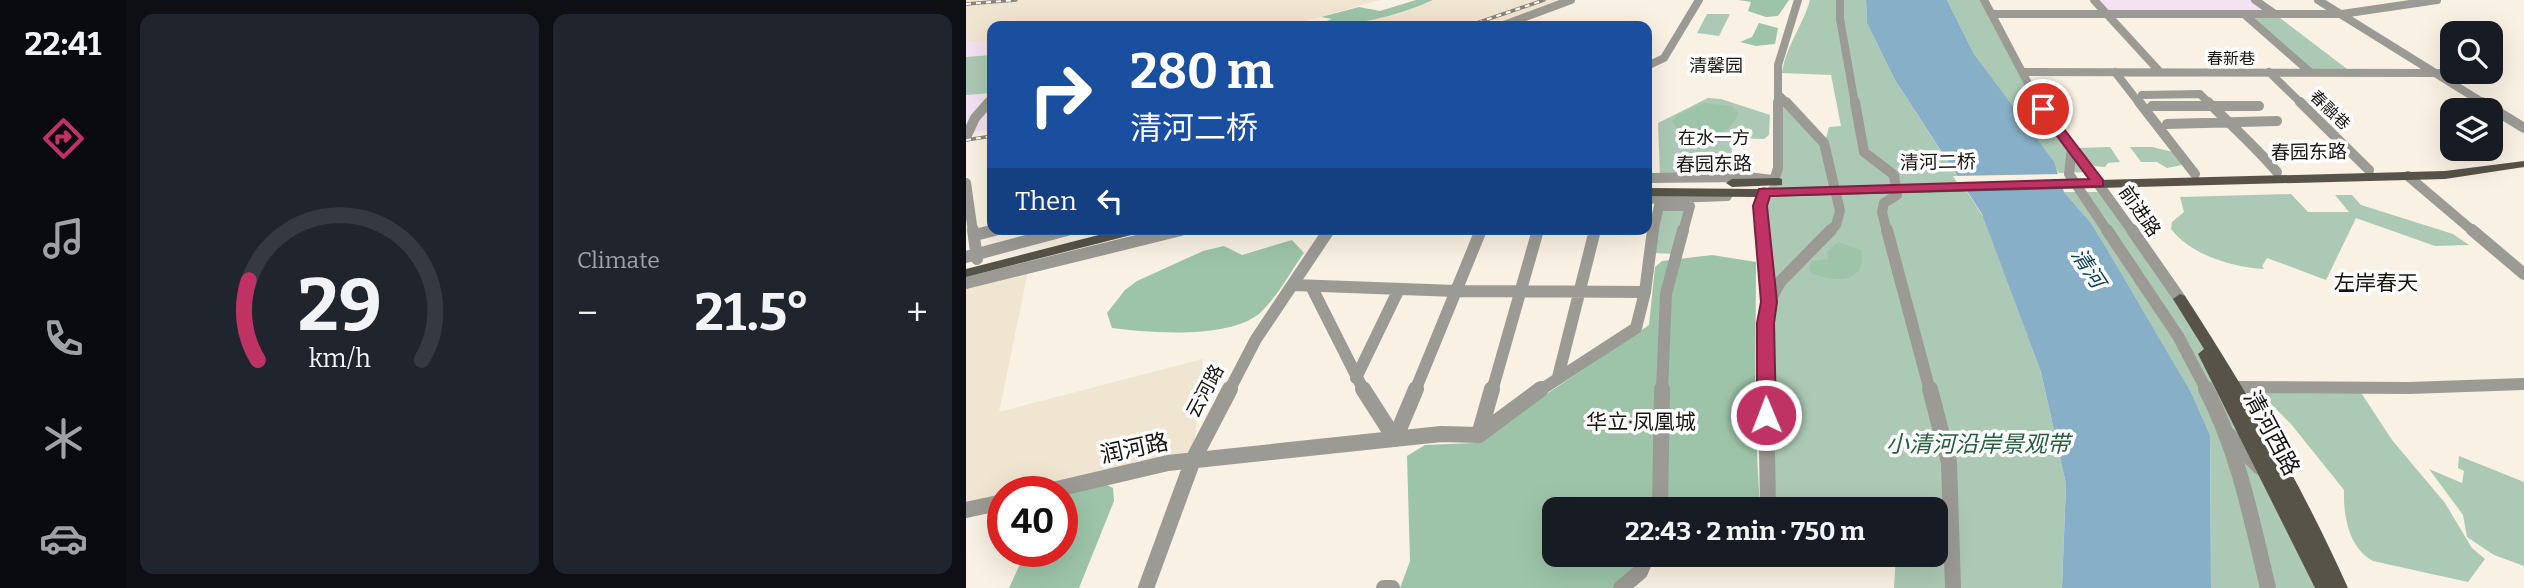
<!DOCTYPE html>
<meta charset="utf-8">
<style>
:root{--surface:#171b24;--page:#20242c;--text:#f1f3f6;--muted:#9ea1a6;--line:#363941;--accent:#bf3264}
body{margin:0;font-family:Bitter,"Noto Sans SC",serif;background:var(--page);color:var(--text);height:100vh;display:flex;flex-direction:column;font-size:26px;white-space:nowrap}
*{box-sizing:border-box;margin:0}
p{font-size:23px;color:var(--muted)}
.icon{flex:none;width:38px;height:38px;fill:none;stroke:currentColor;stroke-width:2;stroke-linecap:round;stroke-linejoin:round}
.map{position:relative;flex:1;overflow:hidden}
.sheet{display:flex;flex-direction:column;gap:14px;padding:14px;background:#0d0f14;width:840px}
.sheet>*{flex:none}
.guide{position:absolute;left:21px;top:21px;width:665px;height:214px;border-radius:14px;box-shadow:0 7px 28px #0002;background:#1a4fa0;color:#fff;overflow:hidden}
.tools{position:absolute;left:1474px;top:21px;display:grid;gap:14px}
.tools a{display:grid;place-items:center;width:63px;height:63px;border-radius:14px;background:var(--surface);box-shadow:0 7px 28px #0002;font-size:35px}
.speed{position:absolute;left:21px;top:476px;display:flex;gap:14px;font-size:35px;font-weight:700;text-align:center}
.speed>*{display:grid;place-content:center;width:91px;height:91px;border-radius:50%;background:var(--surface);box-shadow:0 7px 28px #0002;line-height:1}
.speed .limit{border:10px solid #d22;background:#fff;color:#111}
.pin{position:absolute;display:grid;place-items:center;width:60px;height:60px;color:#fff;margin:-30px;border:4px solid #fff;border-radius:50%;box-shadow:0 2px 7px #0007}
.me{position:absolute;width:77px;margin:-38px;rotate:359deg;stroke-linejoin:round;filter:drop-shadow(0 0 5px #0008)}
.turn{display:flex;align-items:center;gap:24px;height:147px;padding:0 28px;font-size:32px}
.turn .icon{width:91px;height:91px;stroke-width:2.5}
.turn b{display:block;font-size:49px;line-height:60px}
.then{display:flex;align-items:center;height:66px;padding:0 28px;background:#0003;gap:14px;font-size:26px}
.big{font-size:52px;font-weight:700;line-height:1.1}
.sheet .tile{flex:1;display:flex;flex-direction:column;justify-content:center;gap:10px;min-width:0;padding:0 24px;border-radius:14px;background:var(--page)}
.sheet .dial{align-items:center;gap:0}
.dial svg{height:182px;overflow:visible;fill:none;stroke:var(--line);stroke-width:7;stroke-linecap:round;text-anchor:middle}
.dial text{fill:var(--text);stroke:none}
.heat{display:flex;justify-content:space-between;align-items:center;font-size:38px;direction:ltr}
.sheet .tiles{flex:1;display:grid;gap:14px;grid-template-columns:repeat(2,1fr)}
.trip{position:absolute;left:576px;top:497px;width:406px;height:70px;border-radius:14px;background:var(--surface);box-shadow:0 7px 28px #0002;font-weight:700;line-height:70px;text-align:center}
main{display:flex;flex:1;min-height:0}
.tabs{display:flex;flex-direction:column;width:126px;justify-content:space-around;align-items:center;background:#090b0e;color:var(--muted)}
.tabs .icon{width:49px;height:49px}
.tabs .selected{color:var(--accent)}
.tabs b{font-size:32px;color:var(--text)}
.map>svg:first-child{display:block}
.built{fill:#f0e5d0}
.education{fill:#f4e1f2}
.green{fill:#acc9b5}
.forest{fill:#9dc4a9}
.water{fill:#87afc7}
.pier{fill:#f9f1e3}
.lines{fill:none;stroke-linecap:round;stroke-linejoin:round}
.minor-far3{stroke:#9c9a94;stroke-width:8}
.minor-far2{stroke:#9c9a94;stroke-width:10}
.minor-far1{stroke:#9c9a94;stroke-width:12}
.minor{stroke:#9c9a94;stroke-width:16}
.major{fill:#575349;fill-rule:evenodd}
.rail-casing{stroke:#88837a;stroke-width:3.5}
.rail{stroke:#fff;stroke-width:2;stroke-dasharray:5;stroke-linecap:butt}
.route{fill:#bf3264;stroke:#7c2041;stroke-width:2}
.labels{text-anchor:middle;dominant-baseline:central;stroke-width:7;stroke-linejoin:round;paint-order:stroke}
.far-street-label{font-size:16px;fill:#181511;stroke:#fff}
.far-neighbourhood-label{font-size:18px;fill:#181511;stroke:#fff}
.street-label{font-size:19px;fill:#181511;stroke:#fff}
.water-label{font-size:21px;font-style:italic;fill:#0d425b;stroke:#fff}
.neighbourhood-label{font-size:21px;fill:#181511;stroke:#fff}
.near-street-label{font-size:23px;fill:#181511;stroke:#fff}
.near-park-label{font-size:23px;font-style:italic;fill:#24603d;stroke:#fff}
</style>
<main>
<nav class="tabs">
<b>22:41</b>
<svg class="icon selected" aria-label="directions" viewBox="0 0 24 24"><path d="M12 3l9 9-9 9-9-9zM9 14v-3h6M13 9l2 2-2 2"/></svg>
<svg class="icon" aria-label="music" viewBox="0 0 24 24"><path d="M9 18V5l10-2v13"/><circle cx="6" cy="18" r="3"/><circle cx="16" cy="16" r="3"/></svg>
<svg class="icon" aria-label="phone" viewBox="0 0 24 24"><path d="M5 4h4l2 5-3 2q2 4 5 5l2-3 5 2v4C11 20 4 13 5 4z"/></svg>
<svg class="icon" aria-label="climate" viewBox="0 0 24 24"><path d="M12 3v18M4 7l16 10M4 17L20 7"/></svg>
<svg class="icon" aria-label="car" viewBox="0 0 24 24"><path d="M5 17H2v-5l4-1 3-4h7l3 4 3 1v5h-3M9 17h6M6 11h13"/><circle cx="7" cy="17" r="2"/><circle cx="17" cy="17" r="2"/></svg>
</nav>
<section class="sheet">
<div class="tiles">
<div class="tile dial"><svg viewBox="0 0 100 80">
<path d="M14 69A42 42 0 1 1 86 69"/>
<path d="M14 69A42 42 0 0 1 10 34" stroke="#bf3264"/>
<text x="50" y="56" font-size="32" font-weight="700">29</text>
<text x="50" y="72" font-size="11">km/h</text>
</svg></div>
<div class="tile"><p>Climate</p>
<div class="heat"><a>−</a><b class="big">21.5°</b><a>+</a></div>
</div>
</div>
</section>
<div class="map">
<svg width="1558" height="588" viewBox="0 0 1558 588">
<rect width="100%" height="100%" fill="#f9f1e3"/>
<path class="built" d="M0,0H414L339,21L296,26H216L217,23L184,26H26V41L0,43Z
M468,0H597L523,26H378L435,13Z
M65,257L33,412L237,359L227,460L78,492H37V502L0,510V273Z"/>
<path class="education" d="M1130,0H1288L1308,14L1144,13Z
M26,41V129L0,133V43Z"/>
<path class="green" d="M844,0H900L901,23L929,80L1018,218L1075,372L1100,484L1096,588H928L930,555H970V509H802L798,192L808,181L812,94L859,142L863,127L875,126L865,75L816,73C819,48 837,25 844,0Z
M981,0H1018L1074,105L1125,172L1093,173L1008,54Z
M741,14H764L753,36L731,33Z
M1279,15H1310L1385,72H1344Z
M26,55V93L0,95V57Z
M742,98L755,99L804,115L803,135L798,139L765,138L766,154H787L784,173L694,176L692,123Z
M1144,147L1154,162L1142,163L1139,167L1128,166L1111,148Z
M1164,147H1186L1207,152L1216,165L1201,168L1191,162H1175Z
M1098,192H1139L1214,299L1359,588H1245L1244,435L1225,392L1141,249L1125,223Z
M1325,194L1342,212H1383L1369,195H1386L1395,205L1487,234L1503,245L1469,246L1390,218L1360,280L1301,258L1296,266L1298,269C1266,267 1225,255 1205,229L1206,222L1218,212L1214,197Z
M724,206L711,254L685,253L690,209Z
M1296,387L1392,388L1426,440L1479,503L1506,548L1519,559L1502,582L1407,561C1383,548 1377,516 1378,490L1325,424L1295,394Z
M1493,456L1558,482V566L1528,555L1501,537L1497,515L1463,469L1496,483L1498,471L1492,468Z"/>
<path class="forest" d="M450,0H467C430,17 387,26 347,26L366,19L355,17L393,7L414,11Z
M772,0H823L812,16L800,17L782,11L785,2Z
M793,23L812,28L809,44L790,46L774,42L786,37Z
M738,103L765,106L773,113C761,142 736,137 710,128L706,121L713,114Z
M326,240L338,253C325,271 313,294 297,310C270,340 183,333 146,328L141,313L159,290L171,281L237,251L258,246L276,255Z
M872,242L895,250C902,284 868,283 845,273L843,268L846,261L862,259L861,252Z
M746,255L790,262L789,417L794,509H588V555H681L655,588H434L444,561L441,456L459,445L508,443L683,325L689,267L696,261Z
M139,484L147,488L148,501L113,588H43L60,551H96V496L110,489Z"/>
<path class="water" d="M900,0H981L1008,54L1088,162L1098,192L1125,223L1141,249L1225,392L1244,435L1245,588H1096L1100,484L1075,372L1016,214L929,80L901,23Z"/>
<path class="pier" d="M1097,174L1100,187L995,189L987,176Z"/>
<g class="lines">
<path class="minor-far3" d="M874,0V19L889,104
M1018,0L1073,104
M1128,0L1194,72
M1289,0L1309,14
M1352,0L1519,104
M1026,14H1376L1471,0
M1279,15L1344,72
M535,26L605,0
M681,66L698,58L733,0
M1058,72L1473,73
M1149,72L1174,104
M1303,72L1336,104
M812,94L822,104
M1176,95L1234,94L1244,104
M22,104L26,99
M812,104V65L832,0"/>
<path class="minor-far2" d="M820,102L858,143L874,211L870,225L863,232
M889,102L898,152L928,175L931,195L918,203L916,212L921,232
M1073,102L1167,232
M1173,102L1229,174
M1242,102C1266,126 1289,146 1311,172
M1334,102L1403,170
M1516,102L1558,128
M1186,106H1293
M1201,124L1311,121
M1,135L9,118L23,102
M1106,147L1103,174L1142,232
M1442,176L1508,232
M681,178L782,177L806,180
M808,181L812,168V102
M0,183L7,232
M681,199L761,196
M694,199L693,206H724L717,232
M22,232L35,229
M95,232L106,229
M208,232L220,229
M362,232L364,229
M515,232L516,229
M571,232L572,229
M628,232L629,229
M687,232L693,206
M796,232L794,206L798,192"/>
<path class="minor-far1" d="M7,230L11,259
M796,230L803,302L800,391
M921,230L964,391
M1141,230L1212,336L1241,391
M1166,230L1214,299
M1506,230L1558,274
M9,235L29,230
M0,257L101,230
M0,283L215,230
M328,285L490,291L679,292
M345,286L398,391
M803,302L814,282L865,230
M592,377L629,230
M390,378L433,289
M1270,387L1443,388L1558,384
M263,391L290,339L363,230
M449,391L515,230
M526,391L572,230
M573,391L670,328L679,292L687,230
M696,391L700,294L717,230"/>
<path class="minor" d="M397,389L429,439
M800,389L802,509
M964,389L983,462L987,588
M1240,389C1272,450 1286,521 1302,588
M513,435L526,389
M1262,435L1294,467
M429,439L450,389
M78,492L202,463L475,434L513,435L575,389
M694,509L696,389
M0,510L37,502
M180,588L227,460L264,389
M418,588H426
M655,588L674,572L681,555"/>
<path class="major" d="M1558,161V167L1479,179L791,197L681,196V188L791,189L1479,171Z
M812,178L816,179V185L766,187L760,183L766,179Z
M156,229H178L177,232L0,277V269Z
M1214,294L1219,296C1280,390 1336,485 1382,588H1349L1232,354L1238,349L1207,299Z"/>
<g class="rail-casing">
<path id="rail" d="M0,4L50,0
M502,26L578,0
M0,140L26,136"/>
</g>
<use href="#rail" class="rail"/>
</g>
<path class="route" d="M1077,106L1081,107L1137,180V186L804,196L801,206L811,302L808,323L810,415L800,422L794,420L791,415V323L795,302L787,206L793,189L1123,179L1071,109Z"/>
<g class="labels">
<g class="far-street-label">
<text x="1265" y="58">春新巷</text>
<text transform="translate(1364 110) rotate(44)">春融巷</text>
</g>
<g class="far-neighbourhood-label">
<text x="750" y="66">清馨园</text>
<text x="748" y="138">在水一方</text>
</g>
<g class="street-label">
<text transform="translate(1343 152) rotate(-1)">春园东路</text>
<text transform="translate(972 162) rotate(-1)">清河二桥</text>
<text transform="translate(748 164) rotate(-1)">春园东路</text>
<text transform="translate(1174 211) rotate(55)">前进路</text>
<text transform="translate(239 391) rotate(-62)">云河路</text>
</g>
<g class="water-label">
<text transform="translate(1122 268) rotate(57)">清河</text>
</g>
<g class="neighbourhood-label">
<text x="1410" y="283">左岸春天</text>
<text x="675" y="422">华立·凤凰城</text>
</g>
<g class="near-street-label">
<text transform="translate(1306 433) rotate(62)">清河西路</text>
<text transform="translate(168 448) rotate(-12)">润河路</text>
</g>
<g class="near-park-label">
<text x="1012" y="444">小清河沿岸景观带</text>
</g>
</g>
</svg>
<div class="tools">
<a><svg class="icon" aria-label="search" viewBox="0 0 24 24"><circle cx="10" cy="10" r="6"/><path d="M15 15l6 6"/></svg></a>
<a><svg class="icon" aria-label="layers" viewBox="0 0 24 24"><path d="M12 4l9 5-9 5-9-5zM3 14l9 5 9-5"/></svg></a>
</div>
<div class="speed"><div class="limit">40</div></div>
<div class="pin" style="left:1077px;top:109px;background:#d93025"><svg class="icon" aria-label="arrive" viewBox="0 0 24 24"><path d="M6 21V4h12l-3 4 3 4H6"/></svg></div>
<svg class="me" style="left:800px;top:415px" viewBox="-20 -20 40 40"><circle r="17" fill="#bf3264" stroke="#fff" stroke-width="3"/><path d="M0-11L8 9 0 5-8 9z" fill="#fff"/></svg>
<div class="trip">22:43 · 2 min · 750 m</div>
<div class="guide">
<div class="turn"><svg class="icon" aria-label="right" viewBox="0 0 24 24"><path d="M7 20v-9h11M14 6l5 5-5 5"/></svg><div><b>280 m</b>清河二桥</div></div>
<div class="then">Then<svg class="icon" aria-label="left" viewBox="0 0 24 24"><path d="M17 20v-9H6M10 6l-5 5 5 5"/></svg></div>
</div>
</div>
</main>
